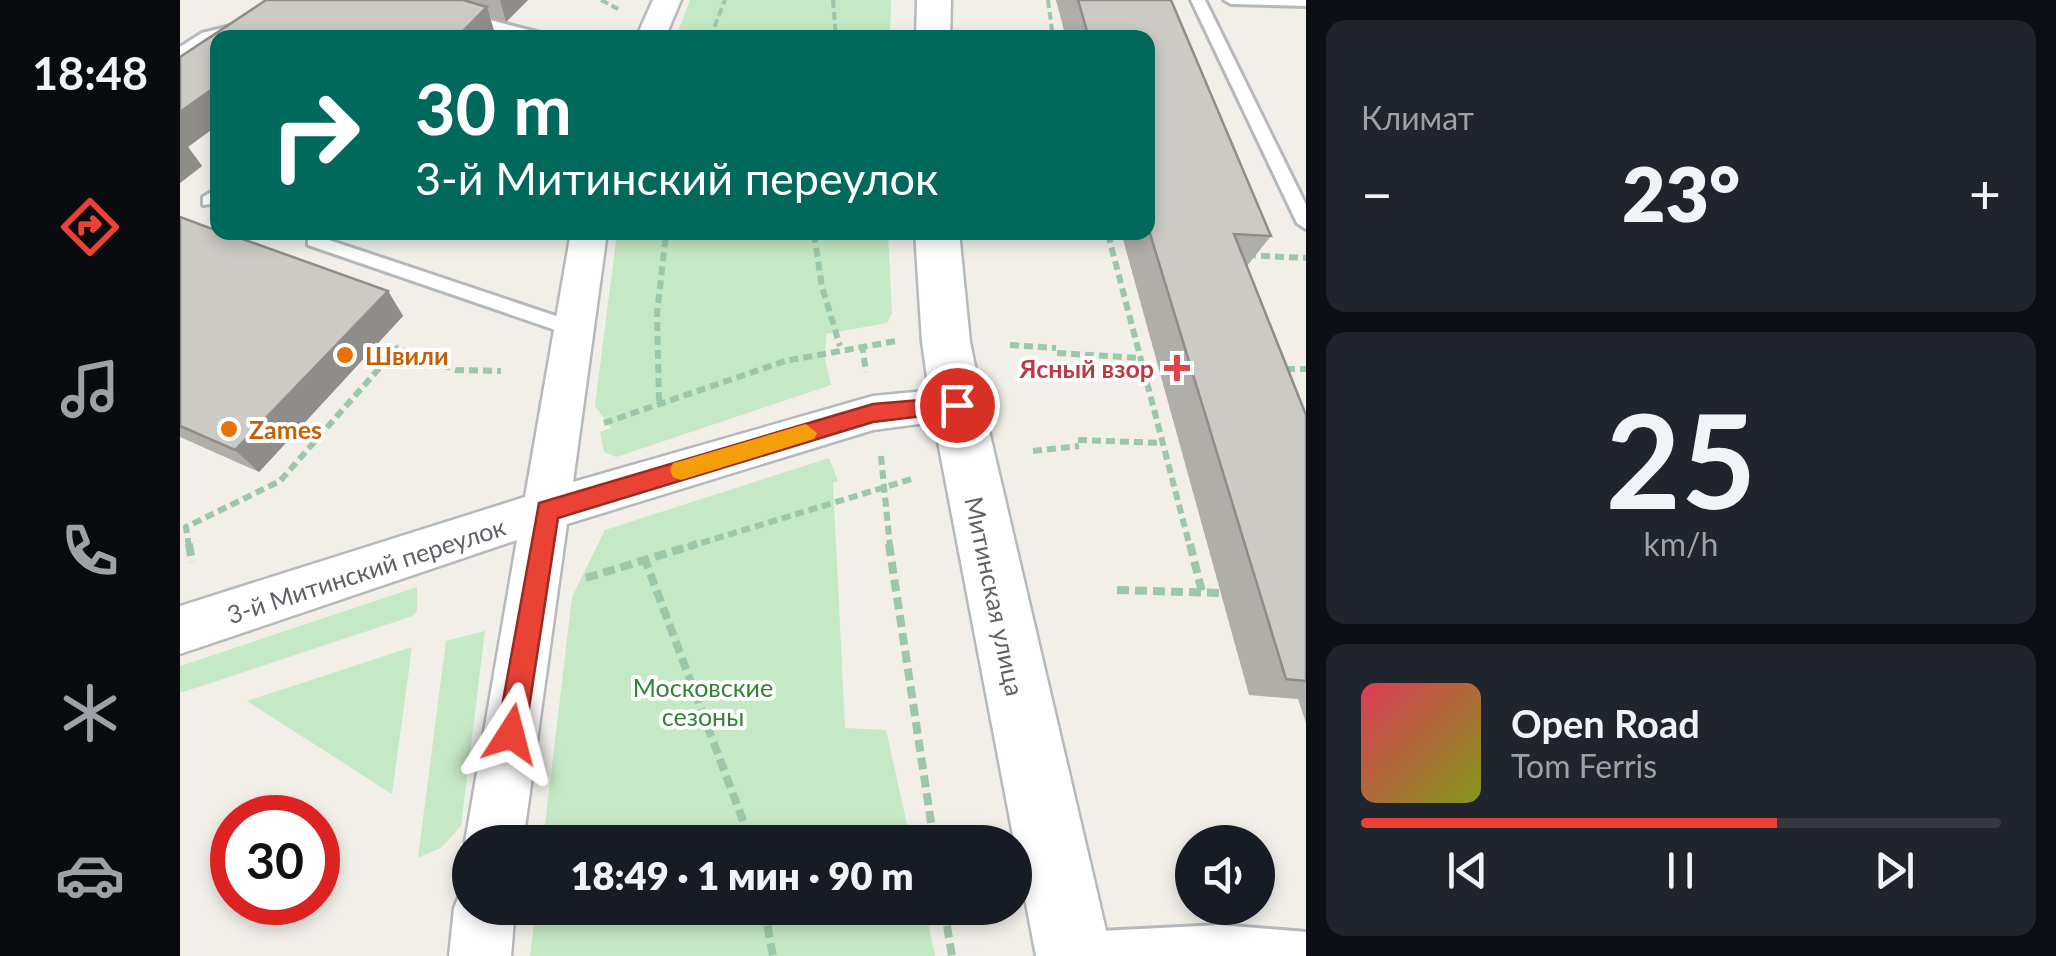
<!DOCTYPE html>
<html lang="ru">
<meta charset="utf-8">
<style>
:root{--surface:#171b24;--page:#20242c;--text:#f1f3f6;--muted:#9ea1a6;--line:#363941;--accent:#ea4335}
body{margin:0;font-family:Lato,sans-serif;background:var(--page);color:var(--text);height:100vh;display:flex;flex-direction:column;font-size:38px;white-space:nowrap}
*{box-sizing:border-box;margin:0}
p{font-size:32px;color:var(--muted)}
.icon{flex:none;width:55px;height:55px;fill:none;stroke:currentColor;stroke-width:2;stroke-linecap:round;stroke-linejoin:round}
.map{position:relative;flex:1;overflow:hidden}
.details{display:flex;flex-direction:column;gap:20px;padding:20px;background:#0d0f14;width:750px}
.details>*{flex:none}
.banner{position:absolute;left:30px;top:30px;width:945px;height:210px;border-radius:20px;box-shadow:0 5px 15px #0003;background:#00695c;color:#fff;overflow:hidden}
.buttons{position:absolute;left:995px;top:825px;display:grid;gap:20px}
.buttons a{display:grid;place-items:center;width:100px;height:100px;border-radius:50%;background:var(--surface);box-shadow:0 5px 15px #0003;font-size:50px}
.speed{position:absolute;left:30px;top:795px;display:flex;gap:20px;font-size:50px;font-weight:700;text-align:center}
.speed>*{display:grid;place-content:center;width:130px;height:130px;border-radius:50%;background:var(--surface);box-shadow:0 5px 15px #0003;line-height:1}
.speed .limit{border:15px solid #d22;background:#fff;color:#111}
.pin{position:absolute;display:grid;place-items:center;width:85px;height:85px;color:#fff;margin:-42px;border:5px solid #fff;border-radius:50%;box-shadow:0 2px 10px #0007}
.me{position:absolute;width:110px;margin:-55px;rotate:9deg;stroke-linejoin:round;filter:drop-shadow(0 0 8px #0008)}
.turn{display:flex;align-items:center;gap:35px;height:210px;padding:0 40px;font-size:45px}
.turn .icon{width:130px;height:130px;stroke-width:2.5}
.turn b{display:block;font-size:70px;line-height:85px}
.big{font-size:75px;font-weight:800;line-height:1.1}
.details .widget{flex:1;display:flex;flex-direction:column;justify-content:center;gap:15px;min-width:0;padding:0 35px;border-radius:20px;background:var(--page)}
.details .dial{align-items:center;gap:0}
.dial b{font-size:130px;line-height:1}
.song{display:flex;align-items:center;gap:30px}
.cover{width:120px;height:120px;border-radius:15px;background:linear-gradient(135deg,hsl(350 70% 55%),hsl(70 70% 35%))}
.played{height:10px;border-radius:5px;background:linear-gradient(90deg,var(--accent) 65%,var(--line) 65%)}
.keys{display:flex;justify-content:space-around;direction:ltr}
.heat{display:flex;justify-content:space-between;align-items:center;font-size:55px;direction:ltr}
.trip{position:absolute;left:272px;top:825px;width:580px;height:100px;border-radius:50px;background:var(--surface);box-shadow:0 5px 15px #0003;font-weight:800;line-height:100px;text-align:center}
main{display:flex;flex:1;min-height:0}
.dock{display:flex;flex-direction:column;width:180px;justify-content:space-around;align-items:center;background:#090b0e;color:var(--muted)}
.dock .icon{width:70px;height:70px}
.dock .current{color:var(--accent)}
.dock b{font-size:45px;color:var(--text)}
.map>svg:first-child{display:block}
.green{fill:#c5e8c5}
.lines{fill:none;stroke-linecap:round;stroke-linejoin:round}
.service-casing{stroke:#b5b8bc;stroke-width:6}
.minor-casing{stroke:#b5b8bc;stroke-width:5}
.secondary-casing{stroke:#b6babf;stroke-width:5}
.path-far2{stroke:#9cc7a9;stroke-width:4;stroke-dasharray:8 4;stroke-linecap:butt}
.path-far1{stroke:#9cc7a9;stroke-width:6;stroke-dasharray:9 5;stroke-linecap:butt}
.path{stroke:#9cc7a9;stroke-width:8;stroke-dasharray:12 6;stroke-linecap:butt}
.service{fill:#fff;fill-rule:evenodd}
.minor{fill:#fff;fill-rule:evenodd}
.secondary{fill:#fff;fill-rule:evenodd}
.wall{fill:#afaea9}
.shaded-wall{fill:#8f8d8a}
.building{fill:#cccac5;stroke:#8f8d8a;stroke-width:2.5}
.route{fill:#ea4335;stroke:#982c22;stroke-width:2.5}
.slow{fill:#f59e0b}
.food-dot{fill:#e8710a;stroke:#fff;stroke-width:4}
.health-dot{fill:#e0444e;stroke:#fff;stroke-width:4}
.labels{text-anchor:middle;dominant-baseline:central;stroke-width:8;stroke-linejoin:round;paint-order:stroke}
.food-label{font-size:25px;font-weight:bold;fill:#c56008;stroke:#fff;text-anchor:start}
.health-label{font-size:25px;font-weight:bold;fill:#be3a42;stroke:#fff;text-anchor:end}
.street-label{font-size:25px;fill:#5f6368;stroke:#fff}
.park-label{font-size:25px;fill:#348238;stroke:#fff}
</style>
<main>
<nav class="dock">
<b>18:48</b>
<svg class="icon current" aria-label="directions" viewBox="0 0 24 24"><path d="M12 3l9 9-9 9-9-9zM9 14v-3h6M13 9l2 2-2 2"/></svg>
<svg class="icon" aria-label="music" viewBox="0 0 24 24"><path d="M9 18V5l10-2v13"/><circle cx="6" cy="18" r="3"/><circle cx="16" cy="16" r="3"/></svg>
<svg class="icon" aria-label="phone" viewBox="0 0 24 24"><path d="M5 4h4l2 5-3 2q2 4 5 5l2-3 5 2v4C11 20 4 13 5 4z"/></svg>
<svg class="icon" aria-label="climate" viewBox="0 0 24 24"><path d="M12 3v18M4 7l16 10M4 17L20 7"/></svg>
<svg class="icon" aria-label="car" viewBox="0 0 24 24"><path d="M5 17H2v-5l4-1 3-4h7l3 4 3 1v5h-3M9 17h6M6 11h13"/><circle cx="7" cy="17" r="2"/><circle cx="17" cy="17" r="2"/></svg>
</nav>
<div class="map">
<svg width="1126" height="956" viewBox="0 0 1126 956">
<rect width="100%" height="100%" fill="#f1efe8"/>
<path class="green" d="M510,0H711L710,37H496Z
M437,233H708L712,313L707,323L646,334L645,359L651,385L436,457L424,452L420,432L431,428L415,406Z
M649,458L658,481L653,483L665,728L706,730L731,842H363L392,597L425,530Z
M237,587V611L233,616L0,693V666Z
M305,631L281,826L262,847L238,858L266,641Z
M232,647L212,794L67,701Z
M356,908H745L755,956H350Z"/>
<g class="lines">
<g class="service-casing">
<path id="service" d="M1011,0H1025L1126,205V229L1117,223Z
M1044,0H1126V6L1051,4Z
M287,14L368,35L370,38H345L282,21V15Z
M63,23L70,27L68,30L32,39L0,58V47L22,33Z
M38,188V203L23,205V197Z
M134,235L400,324L403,329L393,336L128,245V237Z
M1040,925L1126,932V956H889L885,948L890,937L901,932Z"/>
</g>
<g class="minor-casing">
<path id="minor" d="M473,0H501L485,38H456Z
M391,232H427L393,482L693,396L777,388L792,393L798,405L792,417L693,430L387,524L343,842H290V855L285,842L337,540L0,654V606L345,497Z
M290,884V908H335L331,956H269L274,908L283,886Z"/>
</g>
<g class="secondary-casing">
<path id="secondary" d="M737,0H771L770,38H736Z
M735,232H779L790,342L803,405L932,956H856L751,405L742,342Z"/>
</g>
<path class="path-far2" d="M421,0L438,9
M653,0L656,38
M868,0L873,38
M530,38L545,0
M634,232L635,236
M928,232L929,236
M74,236V232
M486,236V232"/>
<path class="path-far1" d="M634,234L642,287L660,346
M928,234L1010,547
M73,251L74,234
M1067,255L1126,258
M682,344L686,372
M830,345L876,348
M877,353L960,358
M1106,369H1126
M479,401L477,314L486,234
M424,423L605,361L716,341
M898,440L983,443
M853,451L899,446
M701,456L710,547
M9,547L6,527L100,481L217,348L276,370L321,371
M508,547L735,478"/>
<path class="path" d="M9,544L12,562
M709,544L754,842
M1010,544L1022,592
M464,557L571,842
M406,578L517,544
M937,590L1041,593
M584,908L593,956
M764,908L772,956"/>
<use href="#service" class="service"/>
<use href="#minor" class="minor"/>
<use href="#secondary" class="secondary"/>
</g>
<path class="wall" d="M86,0H348L326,22L310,18L315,34L311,38H38L8,147L22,166L0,183V57Z
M876,0H991L1091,236L1067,266L1126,415V723L1118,699L1069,695L941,232H968V38H886Z
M0,217L208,291L223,316L79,472L0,437Z"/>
<path class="shaded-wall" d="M320,0H348L326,22Z
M307,7L315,34L311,38H284L282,32Z
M38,85V125L8,147L22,166L0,183V112Z
M208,291L223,316L79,472L55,450Z"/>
<path class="building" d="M86,0H283L307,7L282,32L305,38H132L112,32L105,38H38V85L0,112V57Z
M898,0H991L1091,236L1054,234L1126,415V681L1106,679L968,227V38H909Z
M0,217L38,231V232H43L208,291L55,450L0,426Z"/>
<path class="route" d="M777,397L784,399L787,405L784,411L693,422L378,518L345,734L340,744L331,748L321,744L317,734L359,503L693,404Z"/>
<path class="slow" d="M626,424L637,433L634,439L501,480L493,477L490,470L493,463L501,461Z"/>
<g class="food-dot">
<circle cx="165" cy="355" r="10"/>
<circle cx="49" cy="429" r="10"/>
</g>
<path class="health-dot" d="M992 353h10v10h10v10h-10v10h-10v-10h-10v-10h10z"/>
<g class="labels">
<g class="food-label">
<text x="185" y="355">Швили</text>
<text x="69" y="429">Zames</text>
</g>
<g class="health-label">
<text x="974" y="368">Ясный взор</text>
</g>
<g class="street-label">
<text transform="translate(186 570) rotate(-18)">3-й Митинский переулок</text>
<text transform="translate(815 596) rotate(78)">Митинская улица</text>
</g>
<g class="park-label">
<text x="523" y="687">Московские<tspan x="523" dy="29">сезоны</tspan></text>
</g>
</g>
</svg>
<div class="buttons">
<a><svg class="icon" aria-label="sound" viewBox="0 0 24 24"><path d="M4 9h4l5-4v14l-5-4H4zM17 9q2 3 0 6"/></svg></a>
</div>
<div class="speed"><div class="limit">30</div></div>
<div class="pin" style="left:777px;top:405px;background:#d93025"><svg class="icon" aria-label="arrive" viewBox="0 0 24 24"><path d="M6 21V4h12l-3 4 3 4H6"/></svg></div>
<svg class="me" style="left:331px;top:734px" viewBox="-20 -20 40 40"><path d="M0-17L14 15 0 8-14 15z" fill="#ea4335" stroke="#fff" stroke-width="4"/></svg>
<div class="trip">18:49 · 1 мин · 90 m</div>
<div class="banner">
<div class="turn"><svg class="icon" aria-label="right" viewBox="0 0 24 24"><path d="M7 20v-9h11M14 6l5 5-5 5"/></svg><div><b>30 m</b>3-й Митинский переулок</div></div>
</div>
</div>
<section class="details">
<div class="widget"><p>Климат</p>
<div class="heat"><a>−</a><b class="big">23°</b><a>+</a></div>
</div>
<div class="widget dial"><b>25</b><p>km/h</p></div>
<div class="widget">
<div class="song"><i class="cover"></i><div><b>Open Road</b><p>Tom Ferris</p></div></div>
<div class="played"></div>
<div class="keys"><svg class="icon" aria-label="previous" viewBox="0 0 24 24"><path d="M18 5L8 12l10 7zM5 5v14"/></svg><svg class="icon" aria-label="pause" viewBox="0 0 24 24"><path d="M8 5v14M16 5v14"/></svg><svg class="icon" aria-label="next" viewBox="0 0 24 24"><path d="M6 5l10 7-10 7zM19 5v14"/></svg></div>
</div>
</section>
</main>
